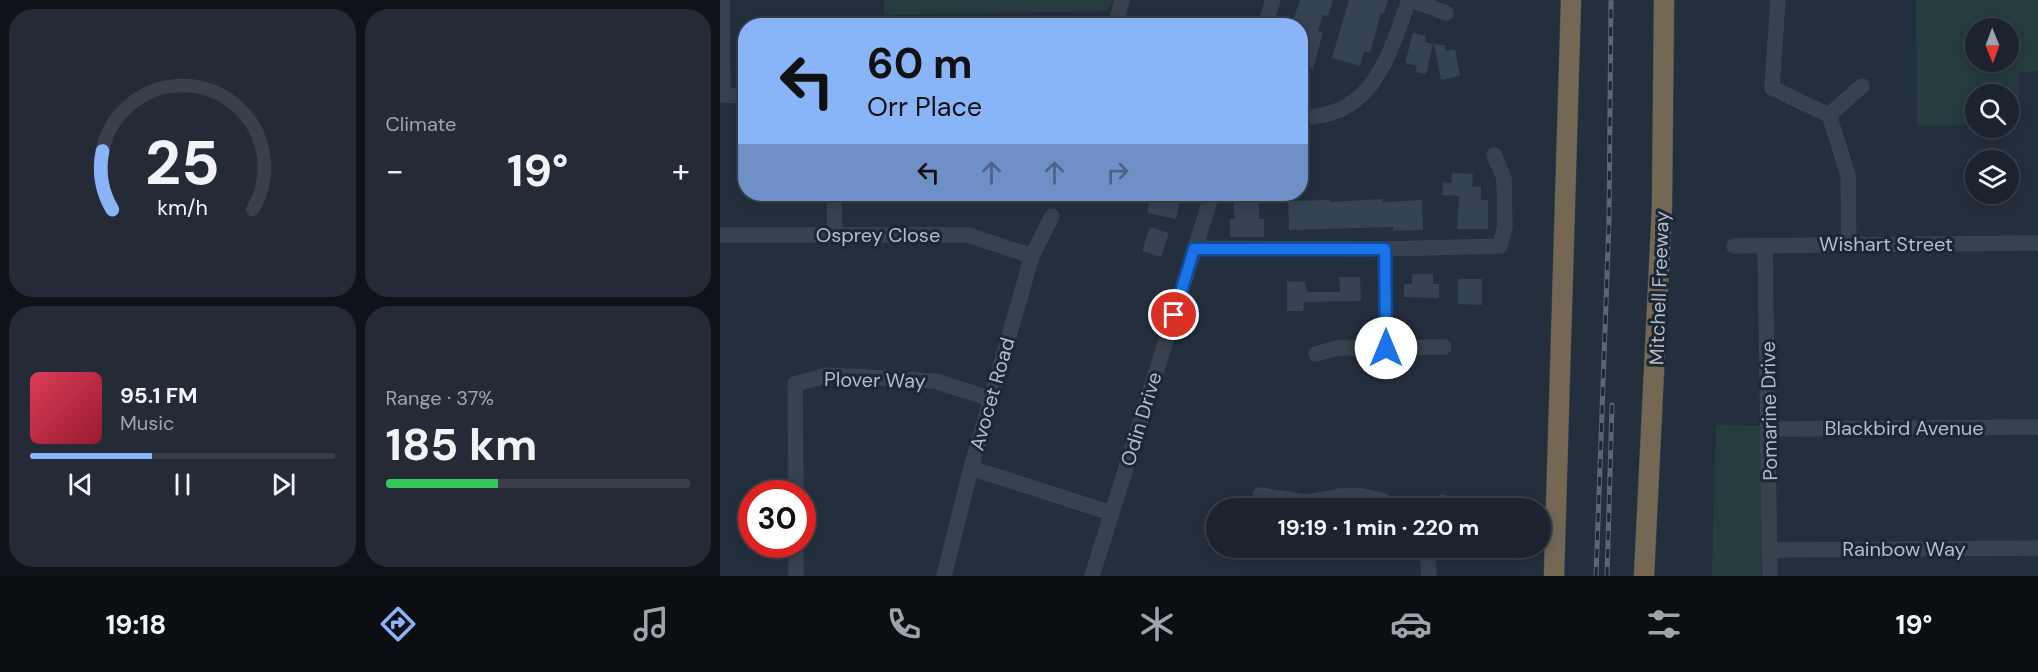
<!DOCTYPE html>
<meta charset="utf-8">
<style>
:root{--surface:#1b232e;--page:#242b36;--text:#f1f3f6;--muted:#a0a4aa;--line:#39404a;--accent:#8ab4f8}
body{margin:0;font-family:"DM Sans",sans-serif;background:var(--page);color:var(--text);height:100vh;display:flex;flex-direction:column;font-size:22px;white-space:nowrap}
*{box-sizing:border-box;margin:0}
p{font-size:20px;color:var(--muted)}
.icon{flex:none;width:33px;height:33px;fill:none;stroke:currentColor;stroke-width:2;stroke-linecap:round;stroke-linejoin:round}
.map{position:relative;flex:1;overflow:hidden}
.sheet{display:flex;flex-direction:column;gap:9px;padding:9px;background:#0f1319;width:720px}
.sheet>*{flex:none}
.banner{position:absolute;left:18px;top:18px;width:570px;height:183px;border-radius:24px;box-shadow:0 3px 15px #0003,0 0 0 2px var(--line);background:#8ab4f8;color:#111;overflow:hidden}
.needle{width:39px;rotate:179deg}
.tools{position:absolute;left:1245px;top:18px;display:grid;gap:12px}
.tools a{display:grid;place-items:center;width:54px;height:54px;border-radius:50%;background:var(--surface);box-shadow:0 3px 15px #0003,0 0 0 2px var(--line);font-size:30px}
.speed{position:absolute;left:18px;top:480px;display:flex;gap:12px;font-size:30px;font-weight:700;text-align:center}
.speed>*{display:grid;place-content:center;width:78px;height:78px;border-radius:50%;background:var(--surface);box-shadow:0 3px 15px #0003,0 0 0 2px var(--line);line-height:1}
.speed .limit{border:9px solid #d22;background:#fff;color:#111}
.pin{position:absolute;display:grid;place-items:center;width:51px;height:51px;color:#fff;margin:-26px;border:3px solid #fff;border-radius:50%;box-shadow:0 2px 6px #0007}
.me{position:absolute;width:66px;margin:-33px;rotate:0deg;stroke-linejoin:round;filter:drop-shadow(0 0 4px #0008)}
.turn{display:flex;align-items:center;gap:21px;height:126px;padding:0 30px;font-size:27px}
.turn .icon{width:78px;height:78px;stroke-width:2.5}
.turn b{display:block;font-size:42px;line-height:51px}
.lanes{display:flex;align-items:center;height:57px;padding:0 30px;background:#0003;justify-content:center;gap:30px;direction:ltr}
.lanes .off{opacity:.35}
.big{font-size:45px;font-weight:700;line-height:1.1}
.sheet .card{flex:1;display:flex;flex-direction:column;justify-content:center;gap:9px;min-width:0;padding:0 21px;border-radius:24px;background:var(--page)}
.sheet .dial{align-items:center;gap:0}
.dial svg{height:156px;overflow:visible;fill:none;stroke:var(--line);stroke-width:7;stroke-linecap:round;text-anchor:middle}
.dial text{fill:var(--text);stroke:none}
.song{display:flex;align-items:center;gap:18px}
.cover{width:72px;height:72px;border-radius:9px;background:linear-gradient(135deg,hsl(350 70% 55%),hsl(350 70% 35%))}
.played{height:6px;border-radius:3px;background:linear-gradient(90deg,var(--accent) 40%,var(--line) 40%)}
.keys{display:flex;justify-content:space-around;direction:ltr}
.heat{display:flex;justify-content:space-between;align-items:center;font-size:33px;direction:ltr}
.charge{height:9px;border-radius:4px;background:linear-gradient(90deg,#34c759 37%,var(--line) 0)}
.sheet .tiles{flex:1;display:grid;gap:9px;grid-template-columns:repeat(2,1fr)}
.trip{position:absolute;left:486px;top:498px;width:345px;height:60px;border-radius:30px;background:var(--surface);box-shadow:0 3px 15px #0003,0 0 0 2px var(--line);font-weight:700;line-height:60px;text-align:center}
.tabs{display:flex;height:96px;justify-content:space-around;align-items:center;background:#0b0e12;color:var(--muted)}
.tabs .icon{width:42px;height:42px}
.tabs .selected{color:var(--accent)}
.tabs b{font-size:27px;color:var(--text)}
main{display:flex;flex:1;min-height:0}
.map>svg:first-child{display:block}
.green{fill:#263c3f;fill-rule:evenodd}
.building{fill:#364354}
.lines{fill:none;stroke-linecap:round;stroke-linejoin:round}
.minor-casing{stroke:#414a57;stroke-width:15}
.highway-casing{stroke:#434c59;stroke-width:21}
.minor{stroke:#38414e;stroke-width:14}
.highway{stroke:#746855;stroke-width:20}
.rail-casing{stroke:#5a6575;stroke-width:5}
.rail{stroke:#1d2633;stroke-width:3;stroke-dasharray:9;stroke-linecap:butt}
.route-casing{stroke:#114b97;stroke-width:15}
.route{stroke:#1a73e8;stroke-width:10}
.labels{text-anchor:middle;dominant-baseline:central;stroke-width:6;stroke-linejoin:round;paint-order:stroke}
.street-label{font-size:20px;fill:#b4bcc9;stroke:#1d2633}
</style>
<main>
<section class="sheet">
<div class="tiles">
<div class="card dial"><svg viewBox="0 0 100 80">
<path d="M14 69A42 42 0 1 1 86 69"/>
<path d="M14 69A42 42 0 0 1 9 39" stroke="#8ab4f8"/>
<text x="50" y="56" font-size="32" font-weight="700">25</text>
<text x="50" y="72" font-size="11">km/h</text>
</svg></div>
<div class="card"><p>Climate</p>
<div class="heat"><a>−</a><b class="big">19°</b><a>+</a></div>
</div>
<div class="card">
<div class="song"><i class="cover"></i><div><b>95.1 FM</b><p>Music</p></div></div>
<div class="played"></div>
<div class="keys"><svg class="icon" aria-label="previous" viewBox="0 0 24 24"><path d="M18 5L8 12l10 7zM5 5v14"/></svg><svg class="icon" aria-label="pause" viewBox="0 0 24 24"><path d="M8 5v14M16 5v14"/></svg><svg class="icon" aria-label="next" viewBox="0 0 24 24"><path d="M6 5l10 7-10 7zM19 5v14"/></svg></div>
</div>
<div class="card"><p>Range · 37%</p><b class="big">185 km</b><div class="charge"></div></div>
</div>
</section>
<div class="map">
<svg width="1318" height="576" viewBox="0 0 1318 576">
<rect width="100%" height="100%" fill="#242f3e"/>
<path class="green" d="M164,0H392L388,11L164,15Z
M1196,0H1318V71L1299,72L1298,124H1289L1288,94H1256L1255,125L1197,126ZM1256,28H1288V62H1256Z
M996,425L1044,426L1041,576H992Z"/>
<path class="building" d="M580,0H613L608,16L603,15L598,31L603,32L593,69L580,65V26H571Z
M629,0H668L664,14L661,13L650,53L644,51L640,66L612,58Z
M693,33L706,36L705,42L713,44L706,74L695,72L697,66L685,63Z
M714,44L725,45L726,51L735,49L740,76L721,80Z
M732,173L753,174L752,186L761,187V200H768V229H737L739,196L722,195L723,182L731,183Z
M431,194H462L456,219L427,213Z
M514,199H539V219H544V237H510V219H514Z
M662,199L663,202L702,200L703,230L673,231V227L569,230L568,201L610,200V202Z
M430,227L449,233L441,257L422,251Z
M692,274H713V284H719V298L684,297V284H692Z
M619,277H640L641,301L584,302L583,311H567V281L585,282L587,292H620Z
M738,279H762V305L738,304Z"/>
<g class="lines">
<g class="minor-casing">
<path id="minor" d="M2,0L3,95
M692,0L726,13
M1058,0L1052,88L1109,115L1128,175L1129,243
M395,26L402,0
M545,26L553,0
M0,95L26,96
M1109,115L1142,86
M580,117C652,119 669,56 689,0
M114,194L115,236
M0,235H248L312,256
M1014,246L1318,243
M1045,246L1050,576
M475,248L665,249L780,246L785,227L784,178L774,155
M665,249L666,348
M596,354L617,348L724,347
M1049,429L1318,427
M251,468L391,513
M76,494L75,384L108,375L215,381L271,399
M540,495L587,502L619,496H643L661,500L677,508
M713,508L723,502
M76,544V576
M707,548L709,576
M1050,550L1318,548
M224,576L251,468L312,256L332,216
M372,576L492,194"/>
</g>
<g class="highway-casing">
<path id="highway" d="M834,576L851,0
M924,576L942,206L944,0"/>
</g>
<use href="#minor" class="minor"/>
<use href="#highway" class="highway"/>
<g class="rail-casing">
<path id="rail" d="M876,576L889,221L891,0
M887,576L892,405"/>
</g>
<use href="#rail" class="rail"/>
</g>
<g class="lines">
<g class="route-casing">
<path id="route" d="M454,315L474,249H665L666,348"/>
</g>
<use href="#route" class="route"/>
</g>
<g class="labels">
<g class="street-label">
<text x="158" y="235">Osprey Close</text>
<text x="1166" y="244">Wishart Street</text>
<text transform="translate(939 288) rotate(-88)">Mitchell Freeway</text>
<text transform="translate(155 380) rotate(1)">Plover Way</text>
<text transform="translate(272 394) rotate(-74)">Avocet Road</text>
<text transform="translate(1049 411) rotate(-91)">Pomarine Drive</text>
<text transform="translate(421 419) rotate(-73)">Odin Drive</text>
<text x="1184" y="428">Blackbird Avenue</text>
<text x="1184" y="549">Rainbow Way</text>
</g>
</g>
</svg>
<div class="tools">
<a><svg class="needle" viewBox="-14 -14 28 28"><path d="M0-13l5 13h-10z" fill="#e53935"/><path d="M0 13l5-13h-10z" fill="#a0a4aa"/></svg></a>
<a><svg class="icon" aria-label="search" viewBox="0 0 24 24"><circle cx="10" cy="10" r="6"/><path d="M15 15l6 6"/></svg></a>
<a><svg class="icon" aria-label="layers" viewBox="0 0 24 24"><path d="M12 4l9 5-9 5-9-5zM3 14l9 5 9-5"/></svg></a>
</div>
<div class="speed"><div class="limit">30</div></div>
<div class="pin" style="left:454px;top:315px;background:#d93025"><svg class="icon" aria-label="arrive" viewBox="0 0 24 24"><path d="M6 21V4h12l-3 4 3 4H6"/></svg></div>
<svg class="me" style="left:666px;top:348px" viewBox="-20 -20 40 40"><circle r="19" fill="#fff"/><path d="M0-13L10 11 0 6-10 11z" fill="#1a73e8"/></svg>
<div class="trip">19:19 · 1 min · 220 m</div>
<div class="banner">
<div class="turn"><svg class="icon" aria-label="left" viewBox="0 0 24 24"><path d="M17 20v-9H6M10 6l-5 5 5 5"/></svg><div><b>60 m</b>Orr Place</div></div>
<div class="lanes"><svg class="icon" aria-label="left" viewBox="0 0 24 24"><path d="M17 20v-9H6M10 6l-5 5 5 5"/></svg><svg class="icon off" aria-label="ahead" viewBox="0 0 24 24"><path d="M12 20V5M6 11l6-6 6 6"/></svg><svg class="icon off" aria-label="ahead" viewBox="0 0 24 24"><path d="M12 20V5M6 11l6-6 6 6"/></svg><svg class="icon off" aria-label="right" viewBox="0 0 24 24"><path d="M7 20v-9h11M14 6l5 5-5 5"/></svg></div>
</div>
</div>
</main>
<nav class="tabs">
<b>19:18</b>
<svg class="icon selected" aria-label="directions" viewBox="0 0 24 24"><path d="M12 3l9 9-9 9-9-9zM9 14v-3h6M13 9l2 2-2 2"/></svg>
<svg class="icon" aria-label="music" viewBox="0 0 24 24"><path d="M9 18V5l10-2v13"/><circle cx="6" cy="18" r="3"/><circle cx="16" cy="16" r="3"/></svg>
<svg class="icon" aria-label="phone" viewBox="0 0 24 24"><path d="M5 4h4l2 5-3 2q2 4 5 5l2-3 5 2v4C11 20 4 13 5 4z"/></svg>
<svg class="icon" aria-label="climate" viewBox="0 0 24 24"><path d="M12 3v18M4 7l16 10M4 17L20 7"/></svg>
<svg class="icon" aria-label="car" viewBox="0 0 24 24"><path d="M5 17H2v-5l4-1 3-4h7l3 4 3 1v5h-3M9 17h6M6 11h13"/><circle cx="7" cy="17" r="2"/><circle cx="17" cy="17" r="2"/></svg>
<svg class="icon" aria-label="filters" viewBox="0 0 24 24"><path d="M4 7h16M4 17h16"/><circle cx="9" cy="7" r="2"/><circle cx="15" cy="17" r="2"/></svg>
<b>19°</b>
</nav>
